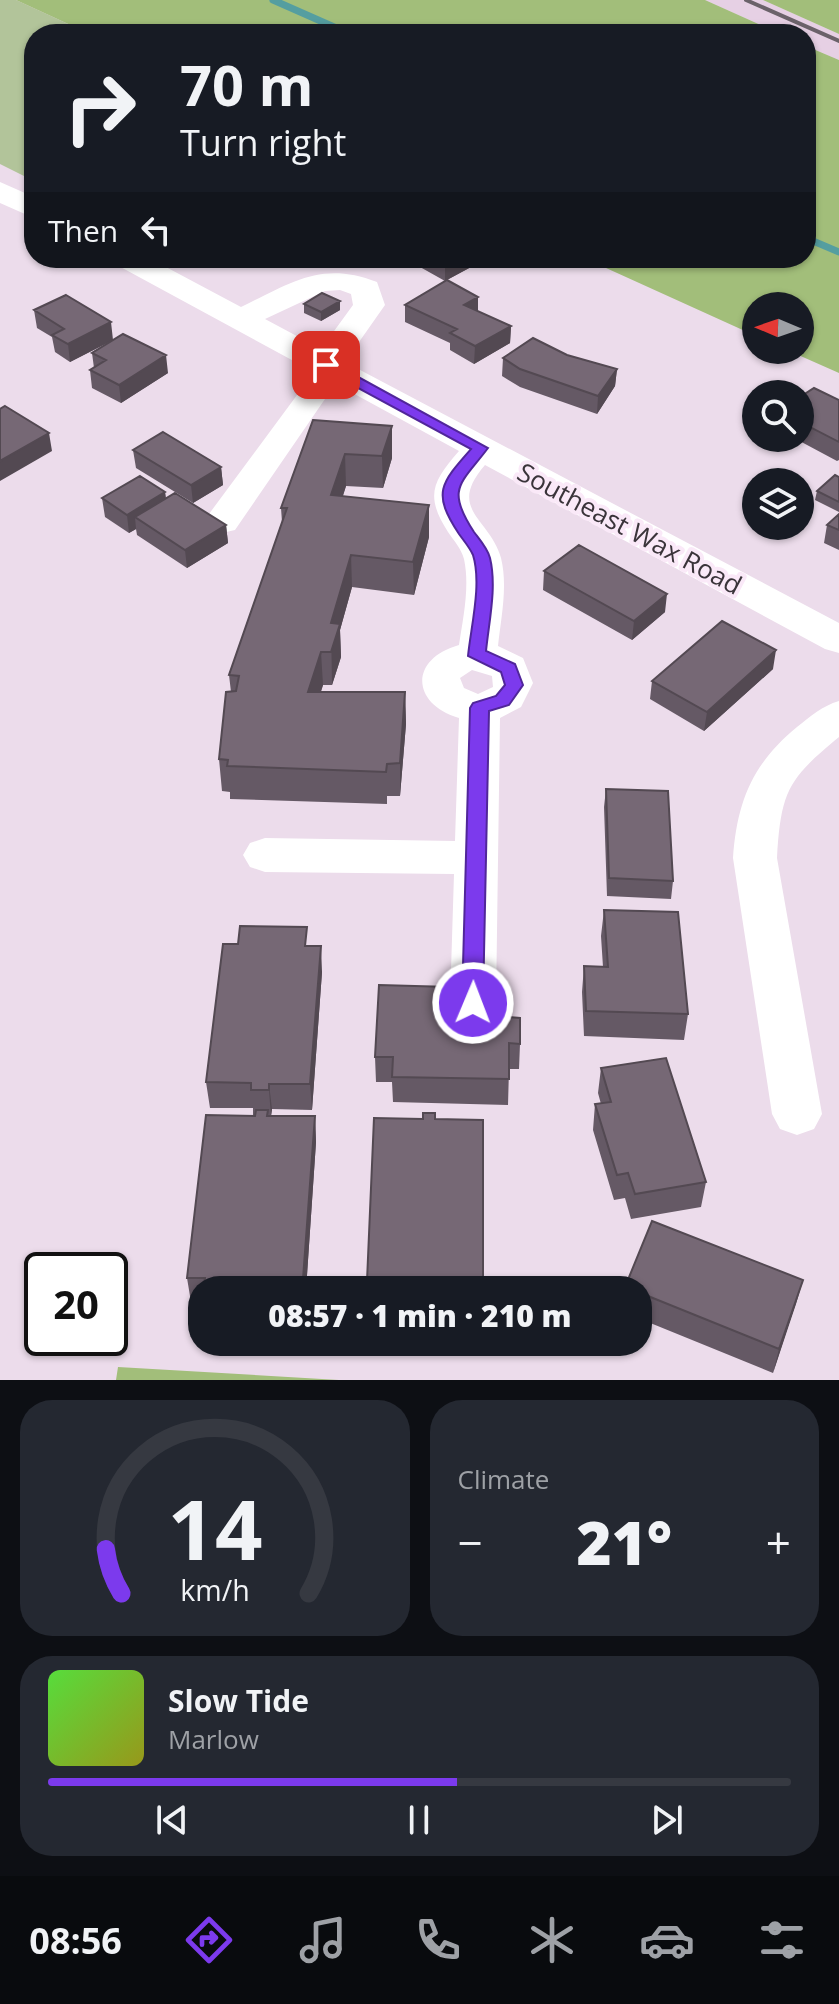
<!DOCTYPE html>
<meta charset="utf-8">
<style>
:root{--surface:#171b24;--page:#242831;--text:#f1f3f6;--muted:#9ea1a6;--line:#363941;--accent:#7c3aed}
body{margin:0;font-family:"Open Sans",sans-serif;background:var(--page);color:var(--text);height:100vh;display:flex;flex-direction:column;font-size:30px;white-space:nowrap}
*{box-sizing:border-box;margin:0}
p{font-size:26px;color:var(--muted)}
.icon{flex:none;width:44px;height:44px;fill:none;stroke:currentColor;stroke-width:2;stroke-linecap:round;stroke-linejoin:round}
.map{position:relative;height:1380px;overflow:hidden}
.panel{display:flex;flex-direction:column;gap:20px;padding:20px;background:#0d0f14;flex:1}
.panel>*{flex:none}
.top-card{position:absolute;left:24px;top:24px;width:792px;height:244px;border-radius:32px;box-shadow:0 2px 6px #0004;background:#171b24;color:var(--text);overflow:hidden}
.needle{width:52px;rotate:272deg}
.tools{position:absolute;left:742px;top:292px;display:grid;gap:16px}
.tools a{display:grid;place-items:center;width:72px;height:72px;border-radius:50%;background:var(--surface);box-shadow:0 2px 6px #0004;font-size:40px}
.speed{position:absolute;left:24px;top:1252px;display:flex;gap:16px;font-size:40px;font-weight:700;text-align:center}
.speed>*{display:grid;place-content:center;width:104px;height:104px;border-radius:50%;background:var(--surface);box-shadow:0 2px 6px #0004;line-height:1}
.speed .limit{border:4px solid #111;border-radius:12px;background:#fff;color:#111}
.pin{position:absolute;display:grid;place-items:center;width:68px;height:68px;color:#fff;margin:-34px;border-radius:16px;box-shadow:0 4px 12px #0006}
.me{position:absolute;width:88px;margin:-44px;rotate:1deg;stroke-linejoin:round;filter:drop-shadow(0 0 6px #0008)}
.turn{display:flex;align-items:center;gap:28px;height:168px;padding:0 24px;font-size:36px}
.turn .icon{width:104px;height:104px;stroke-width:2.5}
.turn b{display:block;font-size:56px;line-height:68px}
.then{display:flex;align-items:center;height:76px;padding:0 24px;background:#0003;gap:16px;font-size:30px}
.big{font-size:60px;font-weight:800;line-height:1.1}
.panel .card{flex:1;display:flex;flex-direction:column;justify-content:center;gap:12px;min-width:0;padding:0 28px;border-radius:32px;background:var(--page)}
.panel .dial{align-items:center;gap:0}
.dial svg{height:208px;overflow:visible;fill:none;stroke:var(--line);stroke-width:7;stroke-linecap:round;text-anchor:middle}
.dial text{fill:var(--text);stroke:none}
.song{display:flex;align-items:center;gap:24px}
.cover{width:96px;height:96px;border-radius:12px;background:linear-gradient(135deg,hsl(110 70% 55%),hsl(60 70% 35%))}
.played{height:8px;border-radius:4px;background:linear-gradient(90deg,var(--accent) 55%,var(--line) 55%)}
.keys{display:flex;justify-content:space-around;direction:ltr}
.heat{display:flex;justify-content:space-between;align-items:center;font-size:44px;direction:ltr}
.panel .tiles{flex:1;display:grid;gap:20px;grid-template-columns:1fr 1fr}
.card:last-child{grid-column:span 2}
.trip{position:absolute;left:188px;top:1276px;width:464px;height:80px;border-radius:32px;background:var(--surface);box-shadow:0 2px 6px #0004;font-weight:800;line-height:80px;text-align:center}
.tab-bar{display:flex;height:128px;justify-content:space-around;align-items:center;background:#090b0e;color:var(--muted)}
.tab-bar .icon{width:56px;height:56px}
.tab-bar .active{color:var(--accent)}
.tab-bar b{font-size:36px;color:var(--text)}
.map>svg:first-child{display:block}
.built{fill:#e6d0e4}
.green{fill:#b2c49a}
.forest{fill:#a2be7a}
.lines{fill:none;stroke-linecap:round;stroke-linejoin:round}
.stream{stroke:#559ea0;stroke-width:7}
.minor{fill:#fff;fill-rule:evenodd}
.rail{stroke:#6b626a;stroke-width:4}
.wall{fill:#655965}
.shaded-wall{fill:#534952}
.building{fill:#766875;stroke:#534952;stroke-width:2}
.route{fill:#7c3aed;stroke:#51269a;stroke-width:2}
.labels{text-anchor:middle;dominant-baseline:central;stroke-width:8;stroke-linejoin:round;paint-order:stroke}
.street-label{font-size:26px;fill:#3a343a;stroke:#fae9f8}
</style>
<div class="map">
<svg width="839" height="1380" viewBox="0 0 839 1380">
<rect width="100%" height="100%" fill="#ecdceb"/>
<path class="built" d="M705,0H763L839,34V60L806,46V34H781Z"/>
<path class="green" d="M0,0H16L90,34H34V181L0,164Z"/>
<path class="forest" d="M16,0H705L781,34H90Z
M763,0H839V34Z
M806,46L839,60V373L787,350H800V306H756V336L584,258H806Z
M118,1367L339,1380H116Z"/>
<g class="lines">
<path class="stream" d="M273,0L350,34
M806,238L839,252"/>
<path class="minor" d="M0,182L34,197V218L0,203Z
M111,258H149L241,307C291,283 321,260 377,282L385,305L345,362L839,623V653L825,649L485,465C446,510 490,518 501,558C508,586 501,618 498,646L523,658L533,683L521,707L500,718L496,1003L490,1016L473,1022L456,1016L450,1003L454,874L265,872L250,867L243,855L250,843L265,838L455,841L459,718C411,704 409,659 459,645C463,618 470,587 464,559C461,548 454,541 448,532C425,496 432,482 459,451L338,385L325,399L235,530L222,533L209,530L204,522L209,514L314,372L115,264ZM340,290L351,294L353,305L321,349L265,319L325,291ZM472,670L492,676L493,687L478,694L464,688L460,678Z
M839,701V737C788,779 781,791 777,858L822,1114L814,1129L797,1135L780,1129L772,1114L733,858C737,802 752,764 797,727C811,716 822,706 839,701Z"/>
<path class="rail" d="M746,0L839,41"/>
</g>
<path class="wall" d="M404,258H471V267L445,281Z
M478,297V311L511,326L510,343L474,364L450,350V343L405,322V305Z
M304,304L340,310L321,321L304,313Z
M34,310L113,340L70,362L55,352L52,337L37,328Z
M92,353L168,373L121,403L92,388L90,370L94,368Z
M503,358L617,369L615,386L597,414L520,387L502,376Z
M800,397L839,400V460L837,461L794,438H800Z
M313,420L392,458L383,488L346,486L343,496L429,505V537L414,595L352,587L340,630L341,657L332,685H323L321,692H405L406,724L400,796H387V804L230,799V792L222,791L219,759L231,692L229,675L282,522L281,508Z
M133,450L221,467L223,485L193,503L136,468Z
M839,477V512L815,500L817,491Z
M165,492L166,499L226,525L228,543L187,568L137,535L136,529L129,533L105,517L102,498Z
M839,514V550L824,543L827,525Z
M544,571L665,612L632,640L543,590Z
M773,669L704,731L650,699L652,681Z
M606,789L673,881L671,899L607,896L604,807Z
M604,910L688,1014L684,1040L584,1036L582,992L584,966L603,967L601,936Z
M308,946L322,972L312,1110L272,1109L271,1116H315L316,1142L306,1290H202V1305V1302H191L187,1278L255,1115H253V1108H210L206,1082Z
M450,1003L508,1017L520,1044L519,1069H509L508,1105L393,1102L392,1082H376L375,1057Z
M601,1068L706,1182L701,1207L631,1219L625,1198L614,1200L593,1130L595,1104H601L598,1093Z
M435,1119L483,1120V1290H367V1281Z
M803,1280L773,1373L638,1318V1290H625V1287Z"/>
<path class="shaded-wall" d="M456,258H471V267L445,281V263Z
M478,297V314L464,305Z
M340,301V310L321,321V312Z
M111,322L113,340L70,362L68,344Z
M511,326L510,343L474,364L475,346Z
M166,355L168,373L121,403L119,385Z
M617,369L615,386L597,414L598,396Z
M392,426V458L383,488L382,456Z
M49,433L52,451L0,481V461Z
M345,454L346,486L332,527L331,495Z
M221,467L223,485L193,503L191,485Z
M165,492L167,510L135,517L136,529L129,533L127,515Z
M429,505V537L414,595L413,562Z
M226,525L228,543L187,568L185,550Z
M351,555L352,587L340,630L341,657L332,685L331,623Z
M667,594L665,612L632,640L634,621Z
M776,650L773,669L704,731L707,712Z
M321,652L323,685L309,724L308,692Z
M405,692L406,724L400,796V763Z
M321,946L322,972L312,1110L310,1084Z
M269,1084L272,1109L271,1116L269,1090Z
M315,1116L316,1142L306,1290H304L303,1279Z
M803,1280L796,1304L773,1373L779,1349Z"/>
<path class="building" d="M435,258H456L445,263Z
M447,280L478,297L464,305L511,326L475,346L450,333L457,329L405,305Z
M322,293L340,301L321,312L304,304Z
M66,295L111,322L68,344L52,335L64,329L34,310Z
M123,334L166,355L119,385L90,370L106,360L92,353Z
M533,338L567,355L617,369L598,396L520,369L503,358Z
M814,388L839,400V442L800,422V397Z
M5,406L49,433L0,461V409Z
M313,420L392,426L382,456L345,454L331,495L429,505L413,562L351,555L331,623L340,624L331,652H321L308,692H405L400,763L387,764L386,772L227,766L228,760L219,759L226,692L236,691L239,676L229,675L287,508H281Z
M163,432L221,467L191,485L133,450Z
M835,475L839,477V502L817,491Z
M140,476L165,492L127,515L102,498Z
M175,493L226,525L185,550L135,517Z
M839,514V530L827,525Z
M579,545L667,594L634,621L544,571Z
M722,621L776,650L707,712L652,681Z
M606,789L668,791L673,881L609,878Z
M604,910L678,912L688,1014L586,1011L584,966L608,967Z
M240,926L307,927L305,946H321L310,1084H269V1090H251V1083L206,1082L223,944H238Z
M379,985L450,987V1003L508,1004V1017L520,1018V1044L509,1043V1079L392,1077L393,1057H375Z
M666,1058L706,1182L635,1194L628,1173L617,1175L595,1104L611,1102L601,1068Z
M256,1110H268L267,1116H315L303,1279H286V1290H203L205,1278H187L206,1115L255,1116Z
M423,1113H435V1119L483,1120V1283L467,1282V1290H384V1282L367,1281L374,1118L423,1119Z
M652,1221L803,1280L779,1349L638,1292V1290H633L625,1287Z"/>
<path class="route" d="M321,362H331L488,448C461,484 445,488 474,532C480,540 488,549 490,558C497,587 489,621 486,651L515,664L523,685L509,705L489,711L483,1003L473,1012L462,1003L470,708L473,703L496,696L505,685L501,672L468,656C471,626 482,584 473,555C470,548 464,541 459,534C432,493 440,484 471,449L321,368Z"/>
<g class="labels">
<g class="street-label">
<text transform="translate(630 528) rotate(28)">Southeast Wax Road</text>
</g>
</g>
</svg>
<div class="tools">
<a><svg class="needle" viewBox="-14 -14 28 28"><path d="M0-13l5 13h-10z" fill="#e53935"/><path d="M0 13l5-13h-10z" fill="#9ea1a6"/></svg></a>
<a><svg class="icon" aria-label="search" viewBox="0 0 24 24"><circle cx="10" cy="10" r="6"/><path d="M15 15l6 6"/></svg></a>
<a><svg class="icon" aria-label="layers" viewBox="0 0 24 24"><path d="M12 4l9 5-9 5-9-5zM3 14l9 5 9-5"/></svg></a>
</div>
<div class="speed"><div class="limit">20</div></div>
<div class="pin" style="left:326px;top:365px;background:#d93025"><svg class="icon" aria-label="arrive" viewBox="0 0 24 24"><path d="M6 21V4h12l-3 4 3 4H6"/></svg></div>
<svg class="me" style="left:473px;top:1003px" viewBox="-20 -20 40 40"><circle r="17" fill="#7c3aed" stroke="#fff" stroke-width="3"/><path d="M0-11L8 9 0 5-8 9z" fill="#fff"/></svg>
<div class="trip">08:57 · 1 min · 210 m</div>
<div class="top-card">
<div class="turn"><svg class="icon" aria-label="right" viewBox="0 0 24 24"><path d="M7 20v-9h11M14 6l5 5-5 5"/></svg><div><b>70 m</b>Turn right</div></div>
<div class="then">Then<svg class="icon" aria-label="left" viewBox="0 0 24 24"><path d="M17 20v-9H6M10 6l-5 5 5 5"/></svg></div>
</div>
</div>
<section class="panel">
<div class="tiles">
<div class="card dial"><svg viewBox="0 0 100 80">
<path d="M14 69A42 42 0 1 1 86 69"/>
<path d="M14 69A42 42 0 0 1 8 52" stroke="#7c3aed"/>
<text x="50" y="56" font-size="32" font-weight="700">14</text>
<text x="50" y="72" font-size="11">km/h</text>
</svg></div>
<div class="card"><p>Climate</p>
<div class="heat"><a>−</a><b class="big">21°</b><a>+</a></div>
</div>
<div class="card">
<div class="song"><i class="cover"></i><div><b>Slow Tide</b><p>Marlow</p></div></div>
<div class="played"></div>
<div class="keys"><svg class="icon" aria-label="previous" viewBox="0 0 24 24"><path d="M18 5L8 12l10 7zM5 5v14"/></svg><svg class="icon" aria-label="pause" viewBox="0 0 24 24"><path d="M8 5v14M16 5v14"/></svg><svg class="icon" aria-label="next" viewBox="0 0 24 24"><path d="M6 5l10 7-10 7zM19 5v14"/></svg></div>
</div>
</div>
</section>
<nav class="tab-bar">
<b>08:56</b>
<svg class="icon active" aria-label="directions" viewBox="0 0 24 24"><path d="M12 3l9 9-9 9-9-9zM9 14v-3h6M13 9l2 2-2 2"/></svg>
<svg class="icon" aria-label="music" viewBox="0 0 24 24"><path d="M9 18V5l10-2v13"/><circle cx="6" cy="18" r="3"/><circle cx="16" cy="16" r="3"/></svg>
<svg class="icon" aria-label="phone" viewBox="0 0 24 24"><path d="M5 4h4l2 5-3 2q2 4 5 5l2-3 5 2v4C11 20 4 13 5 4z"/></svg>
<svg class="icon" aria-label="climate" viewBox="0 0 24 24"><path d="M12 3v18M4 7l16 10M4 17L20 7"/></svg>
<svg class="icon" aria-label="car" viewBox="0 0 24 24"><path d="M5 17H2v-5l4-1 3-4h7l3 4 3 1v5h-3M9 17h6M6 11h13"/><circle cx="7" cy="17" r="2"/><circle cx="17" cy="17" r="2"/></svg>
<svg class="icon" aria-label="filters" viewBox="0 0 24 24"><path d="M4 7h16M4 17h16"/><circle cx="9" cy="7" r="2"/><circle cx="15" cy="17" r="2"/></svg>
</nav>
